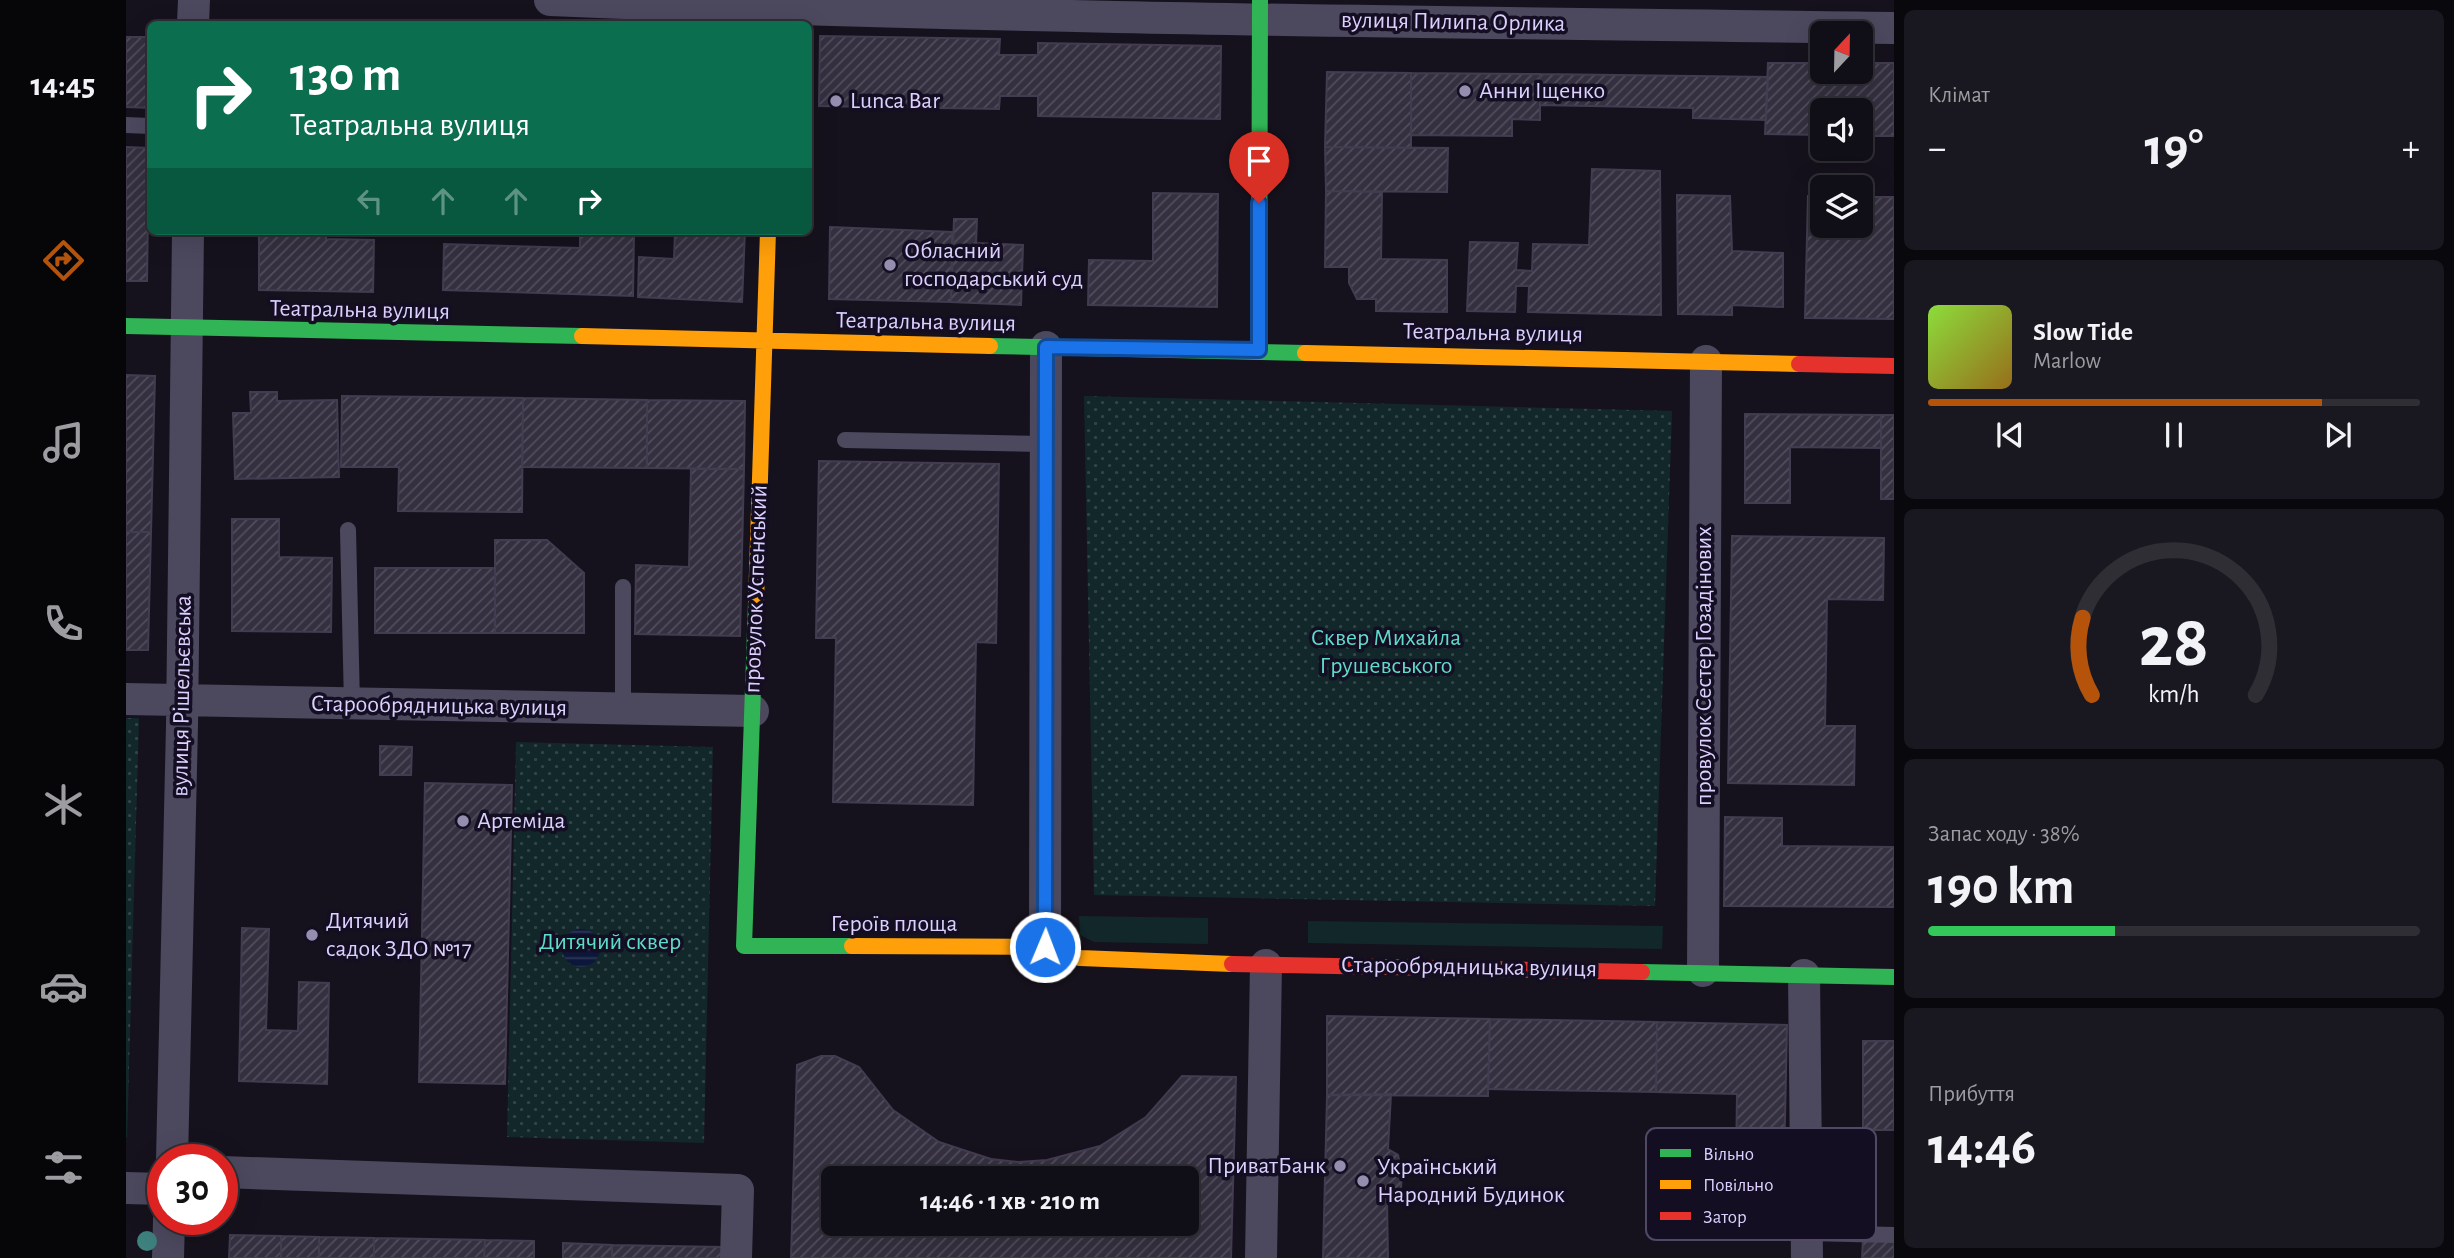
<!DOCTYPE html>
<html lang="uk">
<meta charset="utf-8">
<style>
:root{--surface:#100e16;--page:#19171f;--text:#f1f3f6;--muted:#9c9ca1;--line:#302e35;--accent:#b45309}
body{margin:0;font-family:"Alegreya Sans",sans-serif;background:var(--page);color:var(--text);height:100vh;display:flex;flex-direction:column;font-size:26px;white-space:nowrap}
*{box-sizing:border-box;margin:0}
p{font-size:23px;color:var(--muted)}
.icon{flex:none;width:38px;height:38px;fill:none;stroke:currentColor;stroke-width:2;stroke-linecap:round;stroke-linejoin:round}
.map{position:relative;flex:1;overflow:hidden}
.drawer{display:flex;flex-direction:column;gap:10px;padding:10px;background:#09080c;width:560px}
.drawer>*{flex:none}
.hud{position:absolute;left:21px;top:21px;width:665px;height:214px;border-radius:10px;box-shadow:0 7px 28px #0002,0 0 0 2px var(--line);background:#0b6e4f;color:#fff;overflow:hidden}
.needle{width:46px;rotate:22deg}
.controls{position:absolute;left:1684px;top:21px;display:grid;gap:14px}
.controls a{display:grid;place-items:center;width:63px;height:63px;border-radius:10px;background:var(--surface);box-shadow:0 7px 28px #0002,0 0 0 2px var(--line);font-size:35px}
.speed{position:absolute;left:21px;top:1144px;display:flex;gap:14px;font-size:35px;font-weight:700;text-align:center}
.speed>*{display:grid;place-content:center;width:91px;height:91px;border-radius:50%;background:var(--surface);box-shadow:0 7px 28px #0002,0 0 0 2px var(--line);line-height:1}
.speed .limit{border:10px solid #d22;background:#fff;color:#111}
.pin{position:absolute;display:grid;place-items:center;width:60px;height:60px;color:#fff;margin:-72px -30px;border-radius:50% 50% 50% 0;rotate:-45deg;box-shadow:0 0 7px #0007}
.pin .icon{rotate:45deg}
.me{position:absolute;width:77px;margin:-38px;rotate:1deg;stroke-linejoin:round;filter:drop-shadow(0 0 5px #0008)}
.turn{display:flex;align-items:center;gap:24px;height:147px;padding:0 28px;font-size:32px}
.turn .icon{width:91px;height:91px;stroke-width:2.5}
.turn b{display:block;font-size:49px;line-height:60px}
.lanes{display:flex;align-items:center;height:66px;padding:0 28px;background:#0003;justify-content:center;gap:35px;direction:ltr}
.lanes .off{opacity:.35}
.big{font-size:52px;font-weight:700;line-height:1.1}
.drawer .widget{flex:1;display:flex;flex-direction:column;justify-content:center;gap:10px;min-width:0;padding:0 24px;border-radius:10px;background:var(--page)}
.drawer .dial{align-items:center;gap:0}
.dial svg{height:182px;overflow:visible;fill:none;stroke:var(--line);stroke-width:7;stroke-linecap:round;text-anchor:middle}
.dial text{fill:var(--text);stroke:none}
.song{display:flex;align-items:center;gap:21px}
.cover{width:84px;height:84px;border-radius:10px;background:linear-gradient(135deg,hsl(90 70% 55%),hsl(40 70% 35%))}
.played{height:7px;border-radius:4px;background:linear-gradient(90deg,var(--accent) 80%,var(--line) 80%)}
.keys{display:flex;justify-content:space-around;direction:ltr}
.heat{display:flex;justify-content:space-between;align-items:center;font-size:38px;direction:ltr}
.charge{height:10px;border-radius:5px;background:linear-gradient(90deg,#34c759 38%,var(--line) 0)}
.trip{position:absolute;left:695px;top:1166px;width:378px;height:70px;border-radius:10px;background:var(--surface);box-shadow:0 7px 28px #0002,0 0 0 2px var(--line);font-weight:700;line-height:70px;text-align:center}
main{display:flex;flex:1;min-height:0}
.menu{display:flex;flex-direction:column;width:126px;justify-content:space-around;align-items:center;background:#060609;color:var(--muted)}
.menu .icon{width:49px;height:49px}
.menu .selected{color:var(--accent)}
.menu b{font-size:32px;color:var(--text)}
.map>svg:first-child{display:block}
.grass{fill:#12272a}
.park{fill:url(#park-dots)}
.water{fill:url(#water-rules)}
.building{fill:url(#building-hatch);stroke:#433c51;stroke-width:2;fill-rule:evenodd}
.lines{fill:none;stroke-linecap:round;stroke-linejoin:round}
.lane{stroke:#4c485e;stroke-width:16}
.street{stroke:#4c485e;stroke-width:32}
.fast{stroke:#30b455;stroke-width:16}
.slow{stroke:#ff9f0a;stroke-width:16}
.jam{stroke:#e5322d;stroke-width:16}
.tree{fill:#3e817d}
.route-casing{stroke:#114b97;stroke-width:18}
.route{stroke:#1a73e8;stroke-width:12}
.poi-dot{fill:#968eaf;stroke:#140e22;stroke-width:2.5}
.labels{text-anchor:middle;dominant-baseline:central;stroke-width:7;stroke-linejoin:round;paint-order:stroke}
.street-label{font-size:24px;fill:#dbd0fe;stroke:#140e22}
.poi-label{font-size:24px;fill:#dbd0fe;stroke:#140e22;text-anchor:start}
.park-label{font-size:24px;fill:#5edccb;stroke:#140e22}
.key{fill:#140e22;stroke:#504864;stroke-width:2}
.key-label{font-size:19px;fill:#dbd0fe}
</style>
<main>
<nav class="menu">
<b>14:45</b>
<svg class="icon selected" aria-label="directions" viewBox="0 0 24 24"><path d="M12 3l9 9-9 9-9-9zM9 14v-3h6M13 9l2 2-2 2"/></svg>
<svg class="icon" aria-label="music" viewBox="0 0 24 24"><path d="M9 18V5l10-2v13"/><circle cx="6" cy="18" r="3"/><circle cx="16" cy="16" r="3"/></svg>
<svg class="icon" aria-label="phone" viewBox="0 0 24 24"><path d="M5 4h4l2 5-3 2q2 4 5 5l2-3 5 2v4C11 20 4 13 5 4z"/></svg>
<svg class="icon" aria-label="climate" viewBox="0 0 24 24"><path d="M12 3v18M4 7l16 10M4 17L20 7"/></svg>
<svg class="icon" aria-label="car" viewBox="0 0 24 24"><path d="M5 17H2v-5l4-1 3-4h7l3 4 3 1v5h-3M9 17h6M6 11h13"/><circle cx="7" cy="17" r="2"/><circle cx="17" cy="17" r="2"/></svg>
<svg class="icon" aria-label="filters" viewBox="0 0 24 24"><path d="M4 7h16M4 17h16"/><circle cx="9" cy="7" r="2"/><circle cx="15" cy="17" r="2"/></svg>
</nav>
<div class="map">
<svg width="1768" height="1258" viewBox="0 0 1768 1258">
<defs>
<pattern id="park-dots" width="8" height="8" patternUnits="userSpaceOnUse" patternTransform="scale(1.75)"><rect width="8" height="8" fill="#12272a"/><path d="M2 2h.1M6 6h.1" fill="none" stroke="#34454a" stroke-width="1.8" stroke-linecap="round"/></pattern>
<pattern id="water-rules" width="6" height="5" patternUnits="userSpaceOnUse" patternTransform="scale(1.75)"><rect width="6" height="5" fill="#0c173b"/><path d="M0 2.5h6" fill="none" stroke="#2f3858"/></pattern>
<pattern id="building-hatch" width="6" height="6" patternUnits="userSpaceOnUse" patternTransform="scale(1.75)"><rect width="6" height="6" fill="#34303f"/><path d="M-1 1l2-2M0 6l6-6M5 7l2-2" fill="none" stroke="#514d5c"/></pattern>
</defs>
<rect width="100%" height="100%" fill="#16121d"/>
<path class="grass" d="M953,916L1082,918V944L968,942L954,935Z
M1182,921L1537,926L1536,949L1182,943Z"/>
<path class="park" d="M958,396L1546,411L1529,906L968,895Z
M0,718H13L1,1138L0,1137Z
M390,742L587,747L578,1143L381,1137Z"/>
<path class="water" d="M436 948a19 19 0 1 1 38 0a19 19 0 1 1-38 0Z"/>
<path class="building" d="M694,36L874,39L873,55H912V43L1095,46L1094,119L912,116V96H874L873,109L693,106Z
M0,37H24V108L0,107Z
M1642,63H1696V72H1734V63H1768V136H1734V110H1696V135L1639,134Z
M1201,72L1285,73V148L1199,147Z
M1285,73L1414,74V120L1386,119V136L1285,135Z
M1414,74L1642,77L1640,120L1567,118V108L1414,105Z
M0,147L23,148L21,281H0Z
M1199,147L1322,148L1321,192L1200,191Z
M1466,169L1534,171L1535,315L1402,312L1403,286H1390L1389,312L1341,311L1344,242L1392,243L1390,270L1406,271L1407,244L1463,245Z
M1200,191L1256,192L1255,259L1321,260V312L1250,311V299H1231L1223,283V267H1199Z
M1027,193L1092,194L1091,307L962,305L963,260L1027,261Z
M1551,195L1604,196L1606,251L1657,253V307L1606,305V315L1552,314Z
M1682,196H1696V226H1734V197H1768V319L1679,318Z
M828,219H851L850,243L897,245L895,305L825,302Z
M704,227L826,232L825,302L703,299Z
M133,231H200V239L248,240L247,292L133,290Z
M328,231H372V236L327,235Z
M454,231H508L507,296L317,290L318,244L454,248Z
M549,231H619L616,302L512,297L513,257L548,259Z
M0,375L29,376L25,532H0Z
M124,392H151V401L211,400L213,477L109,479L107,413H125Z
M216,396L397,398L396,512L272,511L273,467H215Z
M397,398L521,400V468L396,467Z
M521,400L619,401L618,469L521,468Z
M1619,414L1755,415V448L1664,447V503H1619Z
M1755,415H1768V499H1755Z
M693,461L873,464L870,643L850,642L847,805L707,802L710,638H690Z
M565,469H618L614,636L509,634L510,565L563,567Z
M106,519H153V557L206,558L205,632L106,631Z
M0,532H25L22,650H0Z
M1606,536L1758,538L1757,600L1701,599L1699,726H1729L1728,785L1602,783Z
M369,540H421L458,573V633H369Z
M249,568H369V633H249Z
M254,746L286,747L285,775H254Z
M299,783L386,785L379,1084L293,1082Z
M1599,817L1656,818V846L1768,847V907L1598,906Z
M116,928L143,929L140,1030L172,1031L173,982L203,983L201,1084L113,1081Z
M1201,1016L1364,1019L1362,1096L1201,1095Z
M1364,1019L1531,1022L1530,1092L1362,1089Z
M1531,1022L1661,1025L1658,1166L1610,1165L1611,1094L1530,1092Z
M1737,1041H1768V1130H1737Z
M695,1056H709L733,1067L767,1110L813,1142L865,1159L893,1162L921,1160L974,1146L1020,1117L1056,1076L1110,1077L1105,1258H665L671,1065ZM707,1178H1060V1223H707Z
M1265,1094L1262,1149L1272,1155L1276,1175L1275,1187L1269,1198L1261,1201L1262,1258H1197L1201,1095Z
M104,1235L155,1236V1258H103Z
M155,1236L193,1237V1258H155Z
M193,1237L248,1238V1258H193Z
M248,1238L359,1240L358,1258H248Z
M1737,1239H1768V1258H1736Z
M359,1240L408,1241V1258H358Z
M437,1243L486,1245V1258H437Z
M486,1245L596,1247V1258H486Z"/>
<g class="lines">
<path class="lane" d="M0,125L24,126
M719,440L920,444
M222,530L226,705
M497,709V587
M1680,1233L1768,1235"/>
<path class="street" d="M424,0C872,19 1320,22 1768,28
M67,24L68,0
M0,699L627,711
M919,947L920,347
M1577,971L1580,361
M1678,975L1681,1258
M46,1160L56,725L62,231
M96,1172L612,1190L610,1258
M0,1188L37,1189
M42,1258L43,1220
M1135,1258L1140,965"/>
<path class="fast" d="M0,326L456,336
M864,346L1179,353
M1133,350L1134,0
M630,602L618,946H726
M1516,972L1768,977"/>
<path class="slow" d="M456,336L864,346
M1179,353L1673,364
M630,602L642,231
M726,946L919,947L954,958L1106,964"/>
<path class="jam" d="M1673,364L1768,366
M1106,964L1516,972"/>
</g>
<g class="tree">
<circle cx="1721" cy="1137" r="10"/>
<circle cx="21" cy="1241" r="10"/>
</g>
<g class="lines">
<g class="route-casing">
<path id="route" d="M919,947L920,347L1133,350V203"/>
</g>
<use href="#route" class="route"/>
</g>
<g class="poi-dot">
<circle cx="1339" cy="91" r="7"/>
<circle cx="710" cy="101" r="7"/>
<circle cx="764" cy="265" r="7"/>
<circle cx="337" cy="821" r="7"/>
<circle cx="186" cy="935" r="7"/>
<circle cx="1214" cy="1166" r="7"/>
<circle cx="1237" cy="1181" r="7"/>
</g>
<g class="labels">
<g class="street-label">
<text transform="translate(1327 22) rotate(1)">вулиця Пилипа Орлика</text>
<text transform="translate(234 310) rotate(1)">Театральна вулиця</text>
<text transform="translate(800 322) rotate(1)">Театральна вулиця</text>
<text transform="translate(1367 333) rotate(1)">Театральна вулиця</text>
<text transform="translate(630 589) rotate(-88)">провулок Успенський</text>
<text transform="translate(1578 666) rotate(-90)">провулок Сестер Гозадінових</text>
<text transform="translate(56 696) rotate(-89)">вулиця Рішельєвська</text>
<text transform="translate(313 706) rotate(1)">Старообрядницька вулиця</text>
<text x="768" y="924">Героїв площа</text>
<text transform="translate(1343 967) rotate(1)">Старообрядницька вулиця</text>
</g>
<g class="poi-label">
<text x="1353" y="91">Анни Іщенко</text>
<text x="724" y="101">Lunca Bar</text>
<text x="778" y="251">Обласний<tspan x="778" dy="28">господарський суд</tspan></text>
<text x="351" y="821">Артеміда</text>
<text x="200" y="921">Дитячий<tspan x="200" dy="28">садок ЗДО №17</tspan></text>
<text x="1200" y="1166" text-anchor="end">ПриватБанк</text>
<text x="1251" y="1167">Український<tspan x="1251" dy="28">Народний Будинок</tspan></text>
</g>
<g class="park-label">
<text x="1260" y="638">Сквер Михайла<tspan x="1260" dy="28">Грушевського</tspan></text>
<text x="484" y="942">Дитячий сквер</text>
</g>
</g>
<rect x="1520" y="1128" width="230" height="112" rx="10" class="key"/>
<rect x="1534" y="1149" width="31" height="8" fill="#30b455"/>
<rect x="1534" y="1180" width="31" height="9" fill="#ff9f0a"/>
<rect x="1534" y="1212" width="31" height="8" fill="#e5322d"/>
<g class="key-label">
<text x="1577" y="1160">Вільно</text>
<text x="1577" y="1191">Повільно</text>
<text x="1577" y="1223">Затор</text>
</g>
</svg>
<div class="controls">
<a><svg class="needle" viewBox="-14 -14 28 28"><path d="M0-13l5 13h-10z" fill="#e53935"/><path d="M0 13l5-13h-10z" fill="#9c9ca1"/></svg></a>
<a><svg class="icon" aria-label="sound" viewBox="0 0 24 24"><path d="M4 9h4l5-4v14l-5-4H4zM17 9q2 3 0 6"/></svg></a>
<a><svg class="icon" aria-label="layers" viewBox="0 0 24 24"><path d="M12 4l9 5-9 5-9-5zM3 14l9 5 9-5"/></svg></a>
</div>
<div class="speed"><div class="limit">30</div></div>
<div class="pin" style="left:1133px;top:203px;background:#d93025"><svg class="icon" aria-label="arrive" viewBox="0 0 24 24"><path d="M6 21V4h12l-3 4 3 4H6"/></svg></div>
<svg class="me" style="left:919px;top:947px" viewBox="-20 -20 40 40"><circle r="17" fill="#1a73e8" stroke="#fff" stroke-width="3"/><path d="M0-11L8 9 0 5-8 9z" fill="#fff"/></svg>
<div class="trip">14:46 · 1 хв · 210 m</div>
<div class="hud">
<div class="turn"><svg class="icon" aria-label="right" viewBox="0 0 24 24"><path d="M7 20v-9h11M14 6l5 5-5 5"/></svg><div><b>130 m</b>Театральна вулиця</div></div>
<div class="lanes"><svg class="icon off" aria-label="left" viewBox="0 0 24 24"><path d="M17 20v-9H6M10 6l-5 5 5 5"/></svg><svg class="icon off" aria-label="ahead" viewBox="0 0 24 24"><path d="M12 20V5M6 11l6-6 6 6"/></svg><svg class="icon off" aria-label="ahead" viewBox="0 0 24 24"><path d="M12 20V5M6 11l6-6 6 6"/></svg><svg class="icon" aria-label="right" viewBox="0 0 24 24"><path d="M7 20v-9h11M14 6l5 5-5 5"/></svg></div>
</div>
</div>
<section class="drawer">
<div class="widget"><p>Клімат</p>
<div class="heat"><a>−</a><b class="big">19°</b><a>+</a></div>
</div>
<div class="widget">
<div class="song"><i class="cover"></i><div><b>Slow Tide</b><p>Marlow</p></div></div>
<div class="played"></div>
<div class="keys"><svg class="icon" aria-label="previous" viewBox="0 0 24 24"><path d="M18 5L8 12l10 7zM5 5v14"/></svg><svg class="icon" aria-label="pause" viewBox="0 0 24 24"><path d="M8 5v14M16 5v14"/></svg><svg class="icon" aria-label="next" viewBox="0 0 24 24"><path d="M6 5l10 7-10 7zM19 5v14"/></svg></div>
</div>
<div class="widget dial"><svg viewBox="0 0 100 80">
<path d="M14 69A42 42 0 1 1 86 69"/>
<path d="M14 69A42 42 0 0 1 10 35" stroke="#b45309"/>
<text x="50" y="56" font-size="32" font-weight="700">28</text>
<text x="50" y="72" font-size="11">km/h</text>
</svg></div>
<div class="widget"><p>Запас ходу · 38%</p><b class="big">190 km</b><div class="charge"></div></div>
<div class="widget"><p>Прибуття</p><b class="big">14:46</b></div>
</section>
</main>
